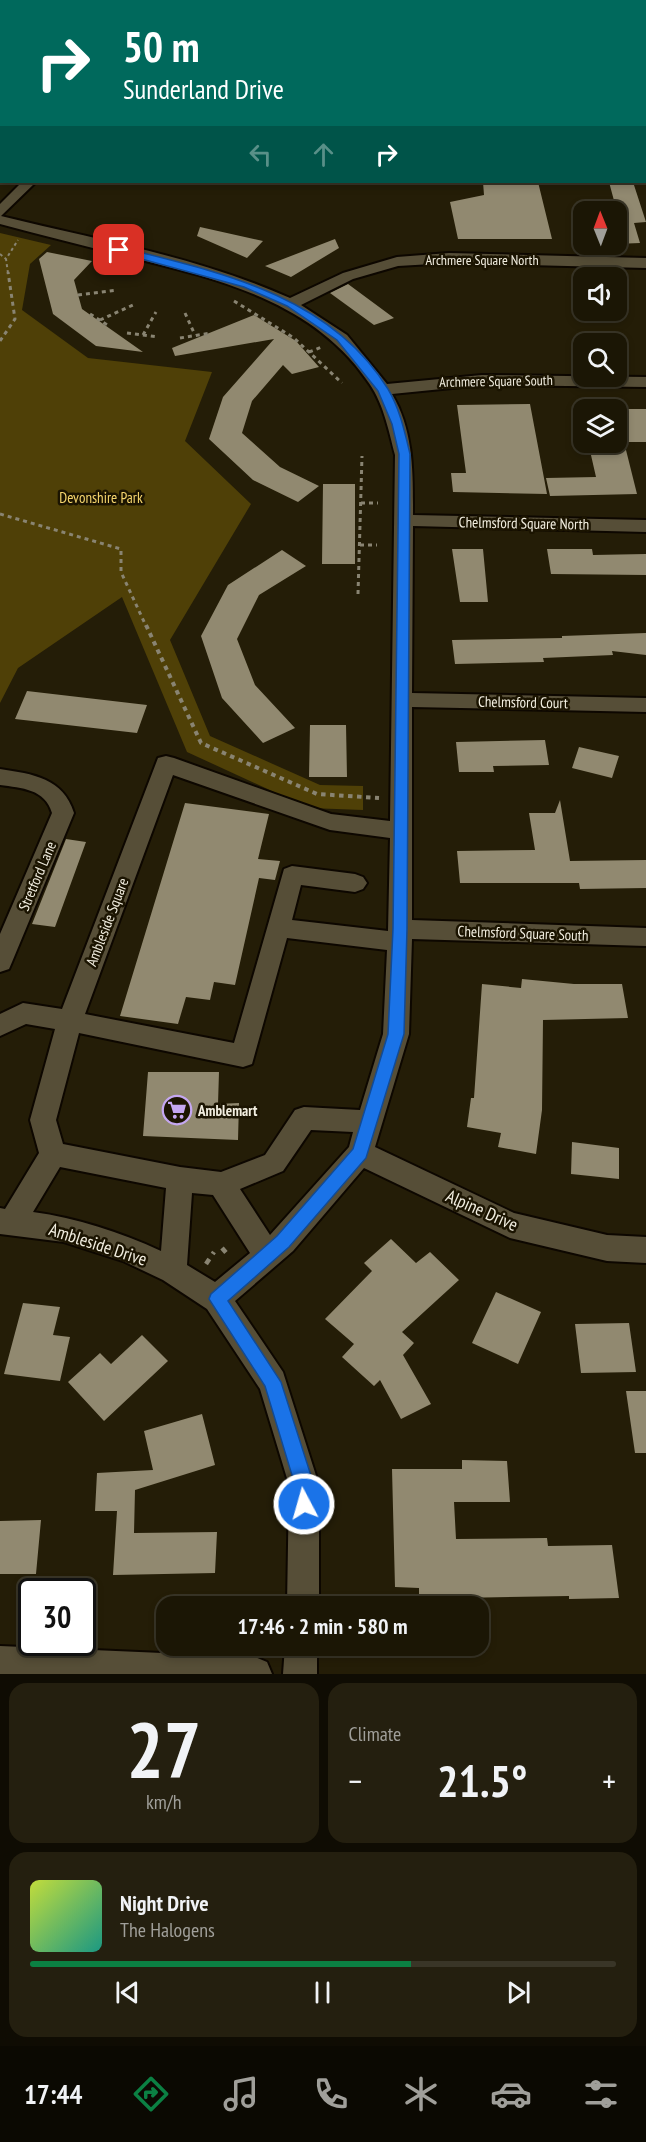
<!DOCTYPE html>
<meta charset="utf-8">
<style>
:root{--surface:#1b1605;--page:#241f0f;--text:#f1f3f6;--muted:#a09f9a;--line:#393527;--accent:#0b8043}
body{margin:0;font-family:"PT Sans Narrow",sans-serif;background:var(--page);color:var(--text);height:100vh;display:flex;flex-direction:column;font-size:22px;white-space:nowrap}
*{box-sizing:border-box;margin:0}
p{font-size:20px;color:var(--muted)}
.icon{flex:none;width:33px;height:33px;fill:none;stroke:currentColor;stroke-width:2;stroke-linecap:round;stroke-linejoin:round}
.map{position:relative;height:1674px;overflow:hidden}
.panel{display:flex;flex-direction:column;gap:9px;padding:9px;background:#0f0c03;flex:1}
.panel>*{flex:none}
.banner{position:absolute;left:0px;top:0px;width:646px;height:183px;box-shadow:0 3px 9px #0003,0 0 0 2px var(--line);background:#00695c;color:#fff;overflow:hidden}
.needle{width:39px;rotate:359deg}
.buttons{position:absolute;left:573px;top:201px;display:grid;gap:12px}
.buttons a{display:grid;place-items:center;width:54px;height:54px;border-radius:12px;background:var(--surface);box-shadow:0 3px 9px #0003,0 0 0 2px var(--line);font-size:30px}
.speed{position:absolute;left:18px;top:1578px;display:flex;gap:12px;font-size:30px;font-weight:700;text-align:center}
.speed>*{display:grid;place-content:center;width:78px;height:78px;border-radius:50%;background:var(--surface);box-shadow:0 3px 9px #0003,0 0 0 2px var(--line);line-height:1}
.speed .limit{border:3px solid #111;border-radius:9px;background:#fff;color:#111}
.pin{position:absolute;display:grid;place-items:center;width:51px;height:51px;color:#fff;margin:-26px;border-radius:12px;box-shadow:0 3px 9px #0006}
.me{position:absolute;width:66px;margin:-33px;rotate:354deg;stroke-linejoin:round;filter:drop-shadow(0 0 4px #0008)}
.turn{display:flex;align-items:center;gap:21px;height:126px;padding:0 24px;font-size:27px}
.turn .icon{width:78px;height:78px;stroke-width:2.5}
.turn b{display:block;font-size:42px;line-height:51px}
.lanes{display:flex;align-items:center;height:57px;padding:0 24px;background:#0003;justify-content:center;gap:30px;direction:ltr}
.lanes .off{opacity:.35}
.big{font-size:45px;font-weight:800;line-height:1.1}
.panel .tile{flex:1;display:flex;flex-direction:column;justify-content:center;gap:9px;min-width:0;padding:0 21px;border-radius:18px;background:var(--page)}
.panel .dial{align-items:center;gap:0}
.dial b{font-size:78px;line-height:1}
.song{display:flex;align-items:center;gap:18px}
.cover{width:72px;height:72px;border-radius:9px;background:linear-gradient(135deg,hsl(70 70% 55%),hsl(170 70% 35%))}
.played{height:6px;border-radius:3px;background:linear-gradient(90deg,var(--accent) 65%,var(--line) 65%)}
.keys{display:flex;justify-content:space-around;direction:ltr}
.heat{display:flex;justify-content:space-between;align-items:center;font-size:33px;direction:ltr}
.panel .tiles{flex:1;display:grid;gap:9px;grid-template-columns:1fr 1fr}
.tile:last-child{grid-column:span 2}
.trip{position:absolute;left:156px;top:1596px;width:333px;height:60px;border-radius:18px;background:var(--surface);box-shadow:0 3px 9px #0003,0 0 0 2px var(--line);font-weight:800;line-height:60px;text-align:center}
.tabs{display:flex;height:96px;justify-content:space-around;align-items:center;background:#0b0902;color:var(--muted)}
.tabs .icon{width:42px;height:42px}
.tabs .current{color:var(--accent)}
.tabs b{font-size:27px;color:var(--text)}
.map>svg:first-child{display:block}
.green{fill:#4f4007}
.building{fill:#918970}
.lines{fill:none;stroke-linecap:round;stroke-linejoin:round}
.minor-casing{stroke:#0d0700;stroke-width:4}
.path-far3{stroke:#898472;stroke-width:2;stroke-dasharray:3 3;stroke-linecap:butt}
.path-far2{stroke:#898472;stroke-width:3;stroke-dasharray:4 4;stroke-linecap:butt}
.path-far1{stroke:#898472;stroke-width:4;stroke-dasharray:4.5 4.5;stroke-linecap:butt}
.path{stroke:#898472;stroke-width:4.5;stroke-dasharray:6 6;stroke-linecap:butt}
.minor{fill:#564e37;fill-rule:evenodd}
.route{fill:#1a73e8;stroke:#114b97;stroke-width:1.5}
.labels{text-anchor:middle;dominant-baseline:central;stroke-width:5;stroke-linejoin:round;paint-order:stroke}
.far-street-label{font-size:14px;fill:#f2eee0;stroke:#1b1401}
.park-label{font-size:15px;fill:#f5d56d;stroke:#1b1401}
.street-label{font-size:15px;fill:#f2eee0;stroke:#1b1401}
.poi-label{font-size:15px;font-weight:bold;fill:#f2eee0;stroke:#1b1401;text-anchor:start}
.near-street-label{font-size:18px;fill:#f2eee0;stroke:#1b1401}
</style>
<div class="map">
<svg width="646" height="1674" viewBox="0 0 646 1674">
<rect width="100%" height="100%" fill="#241d07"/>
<path class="green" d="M0,233L51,245L30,264L22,310L88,358L212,372L185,441L251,504L170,640L210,736L320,785L363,786V810L309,808L187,752L122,597L18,668L0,703Z"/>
<path class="building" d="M483,182H538L552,239H458L450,202L484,195Z
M609,182H633L646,222L634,223L640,243L616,244V208Z
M200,227L263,241L247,258L197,236Z
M335,239L339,248L291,277L265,266Z
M47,252L92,261L74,280L82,309L143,352L96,346L53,314L39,259Z
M348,284L394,318L374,325L330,293Z
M254,315L296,341L319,367L292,374L283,365L252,401L242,433L280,467L319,486L298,502L253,480L209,439L223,397L274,339L175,356L172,348Z
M530,404L547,494L453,492L451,473H466L457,405Z
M616,409H646V442H624L637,494L550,496L546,478L596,477L588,442H616Z
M323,484H355V564H322Z
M452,549H483L488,602H460Z
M547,549H592L593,555L646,554V575L551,574Z
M282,550L306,566L259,595L237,639L255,685L295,728L263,743L222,698L201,636L228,585Z
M646,633V655L612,651L613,655L543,658L544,662L455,664L452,640L562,638V636Z
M27,691L147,705L137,733L15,719Z
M310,725H346L347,777H309Z
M545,740L549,765L493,766L494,772H459L456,742Z
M579,747L619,756L612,778L572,768Z
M560,800L570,861L646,860V888L580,889L579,883H460L457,851L535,850L529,813H555Z
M185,803L269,814L258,859L280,861L275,880L259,878L235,985L214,982L210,1000L186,997L178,1024L120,1016Z
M66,839L86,842L55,927L32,924Z
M522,979L574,984H622L628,1018L543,1020L542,1110L536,1154L498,1147L501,1133L467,1127L471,1098H474L482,984L521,988Z
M148,1072H219L218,1104L239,1103L238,1140L143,1136Z
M572,1142L619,1148V1179L571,1174Z
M391,1239L416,1263L430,1252L459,1280L402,1332L414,1343L403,1355L431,1404L401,1419L380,1380L374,1386L342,1357L354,1344L325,1319L372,1271L364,1263Z
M496,1292L541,1312L518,1364L472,1343Z
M23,1303L60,1307L53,1335L70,1337L60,1381L4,1374Z
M629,1323L636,1372L581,1373L575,1324Z
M142,1335L168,1361L104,1421L68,1382L100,1353L111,1364Z
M626,1391H646V1453H635Z
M202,1414L215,1465L135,1490L134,1533L217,1532L215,1573L113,1575L117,1511H95L97,1473L153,1470L144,1431Z
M462,1460L507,1461L510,1502H454L456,1539L547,1538L548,1546L612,1545L619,1598L569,1599V1596L458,1598L459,1603L419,1602V1588L395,1587L392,1469H462Z
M41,1520L36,1574H0V1521Z"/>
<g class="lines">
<g class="minor-casing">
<path id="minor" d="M89,0H101V2H89Z
M342,0H365L366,2H343Z
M495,0H507V2H495Z
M645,6H646V14H645Z
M0,54H2V62H0Z
M645,78H646V86H645Z
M0,134H2V142H0Z
M645,161H646V169H645Z
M22,182H36L1,216C98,240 199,257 290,298L343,273L397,257L449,253L646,258V268L449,263L398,266L353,279L301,305L347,335L387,384L482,375L646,377V387L482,385L392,394C414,431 413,473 413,515L646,520V532L413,526L412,693L646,698V712L412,707V920L646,928V946L412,939L409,1034L375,1147L514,1213L607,1235L646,1237V1263L607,1261L510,1238L364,1168L293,1251L235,1301L283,1372L319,1485V1606H287L289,1485L260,1389L207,1309L163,1280L123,1261L64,1242L0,1234V1208L5,1209L39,1153L30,1120L55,1029L26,1024L0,1036V1014L23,1003L62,1009L158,758L166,756L174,758L331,814L390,821L395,455C388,428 383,401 366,379C312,302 219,279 133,258C89,247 44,236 0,224V204ZM173,775L330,830L390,838L388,931L292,920L301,885L355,892L363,889L367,883L363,877L355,874L292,866L284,869L234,1043L85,1014ZM287,938L387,950L383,1034L360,1110L304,1107L295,1110L265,1155L221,1172L180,1167L63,1144L56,1120L79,1033L243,1067L252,1064ZM311,1130L353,1132L349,1147L270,1235L240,1189L283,1171ZM60,1167L166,1188L161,1251C120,1232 77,1218 33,1212ZM192,1193L213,1195L250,1253L215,1282L187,1265Z
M0,769C33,774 63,778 74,813L12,962L9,969L0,972V934L52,813C45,789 22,788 0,785Z
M0,1646L255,1657L267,1662L272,1674H0Z
M285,1646H317V1674H283Z"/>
</g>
<path class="path-far3" d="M0,254L6,259
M8,273L6,259L18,240"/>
<path class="path-far2" d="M78,295L117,290
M234,301L294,338L342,383
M185,313L195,335
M90,314L109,326
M100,320L133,305
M127,333L158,337
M143,335L156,312
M180,338L211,333
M0,341L15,319L8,272
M309,352L322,347
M361,503H378
M0,514L121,549V572L146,626
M360,545H377
M358,594L362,456"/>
<path class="path-far1" d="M146,625L201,743L317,794L379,798"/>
<path class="path" d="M222,1248L229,1256
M206,1264L214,1252
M357,1646V1649"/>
<use href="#minor" class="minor"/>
</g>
<path class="route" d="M119,247C219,272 330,295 388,389C400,409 405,433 410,454L407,929L404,1034L366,1158L289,1247L228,1301L281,1382L314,1485L311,1511L304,1513L298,1511L295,1504V1485L265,1386L209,1299L211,1294L277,1236L353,1149L388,1034L393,929L399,454L392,424L378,391L337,340L287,306L244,287L116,252V248Z"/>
<defs>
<g id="supermarket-ring" transform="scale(1.5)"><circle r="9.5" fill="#1b1401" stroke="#c5a7f1" stroke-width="1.5"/><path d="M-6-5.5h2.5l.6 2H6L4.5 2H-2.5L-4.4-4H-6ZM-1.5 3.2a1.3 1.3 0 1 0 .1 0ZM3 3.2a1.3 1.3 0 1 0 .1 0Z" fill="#c5a7f1"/></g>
</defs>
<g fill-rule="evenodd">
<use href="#supermarket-ring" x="177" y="1110"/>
</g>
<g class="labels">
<g class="far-street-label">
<text x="482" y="260">Archmere Square North</text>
<text transform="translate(496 381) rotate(-1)">Archmere Square South</text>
</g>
<g class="park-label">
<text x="101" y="497">Devonshire Park</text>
</g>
<g class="street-label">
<text transform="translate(524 523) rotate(1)">Chelmsford Square North</text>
<text transform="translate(523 702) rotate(1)">Chelmsford Court</text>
<text transform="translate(37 876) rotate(-67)">Stretford Lane</text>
<text transform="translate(107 922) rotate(-69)">Ambleside Square</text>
<text transform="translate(523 933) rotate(2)">Chelmsford Square South</text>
</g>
<g class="poi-label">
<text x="198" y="1110">Amblemart</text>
</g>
<g class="near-street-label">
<text transform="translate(482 1210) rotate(24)">Alpine Drive</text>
<text transform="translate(98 1244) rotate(18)">Ambleside Drive</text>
</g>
</g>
</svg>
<div class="buttons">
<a><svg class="needle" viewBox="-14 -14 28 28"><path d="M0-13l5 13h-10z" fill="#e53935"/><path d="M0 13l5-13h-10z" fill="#a09f9a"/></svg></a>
<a><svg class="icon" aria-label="sound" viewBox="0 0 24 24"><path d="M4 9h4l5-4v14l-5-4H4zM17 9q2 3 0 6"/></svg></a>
<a><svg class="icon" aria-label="search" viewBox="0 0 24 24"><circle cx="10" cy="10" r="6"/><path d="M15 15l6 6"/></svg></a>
<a><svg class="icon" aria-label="layers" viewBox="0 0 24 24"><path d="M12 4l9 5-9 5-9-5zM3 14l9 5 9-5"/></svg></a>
</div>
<div class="speed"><div class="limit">30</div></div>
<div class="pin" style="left:119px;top:250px;background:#d93025"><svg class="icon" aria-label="arrive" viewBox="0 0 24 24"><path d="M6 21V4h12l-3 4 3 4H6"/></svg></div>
<svg class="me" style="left:304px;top:1504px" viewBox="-20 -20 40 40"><circle r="17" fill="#1a73e8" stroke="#fff" stroke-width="3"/><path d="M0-11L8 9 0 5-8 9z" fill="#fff"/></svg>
<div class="trip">17:46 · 2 min · 580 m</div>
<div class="banner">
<div class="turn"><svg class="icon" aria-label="right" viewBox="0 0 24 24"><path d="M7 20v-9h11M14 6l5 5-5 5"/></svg><div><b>50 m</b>Sunderland Drive</div></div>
<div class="lanes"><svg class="icon off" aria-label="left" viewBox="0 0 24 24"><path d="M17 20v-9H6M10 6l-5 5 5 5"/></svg><svg class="icon off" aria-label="ahead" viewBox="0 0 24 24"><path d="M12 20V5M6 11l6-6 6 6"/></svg><svg class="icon" aria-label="right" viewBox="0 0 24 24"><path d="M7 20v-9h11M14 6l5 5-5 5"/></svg></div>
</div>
</div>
<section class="panel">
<div class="tiles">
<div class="tile dial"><b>27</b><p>km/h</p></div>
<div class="tile"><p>Climate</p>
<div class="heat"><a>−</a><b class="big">21.5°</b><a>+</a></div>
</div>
<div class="tile">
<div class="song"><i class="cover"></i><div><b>Night Drive</b><p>The Halogens</p></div></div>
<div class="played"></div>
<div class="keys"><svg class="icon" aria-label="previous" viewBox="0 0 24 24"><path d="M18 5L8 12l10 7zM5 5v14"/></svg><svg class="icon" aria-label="pause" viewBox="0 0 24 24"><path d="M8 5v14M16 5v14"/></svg><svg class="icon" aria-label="next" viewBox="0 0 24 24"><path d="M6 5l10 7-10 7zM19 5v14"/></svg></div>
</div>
</div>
</section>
<nav class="tabs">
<b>17:44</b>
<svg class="icon current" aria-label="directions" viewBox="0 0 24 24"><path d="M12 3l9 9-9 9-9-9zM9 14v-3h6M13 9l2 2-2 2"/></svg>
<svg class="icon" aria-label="music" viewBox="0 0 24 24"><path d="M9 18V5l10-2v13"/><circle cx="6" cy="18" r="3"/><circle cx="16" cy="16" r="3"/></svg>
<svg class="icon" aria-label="phone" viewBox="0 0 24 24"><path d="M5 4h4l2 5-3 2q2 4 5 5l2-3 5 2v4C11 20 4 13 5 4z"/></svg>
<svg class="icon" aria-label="climate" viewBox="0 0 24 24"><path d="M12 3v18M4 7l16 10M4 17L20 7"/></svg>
<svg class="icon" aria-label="car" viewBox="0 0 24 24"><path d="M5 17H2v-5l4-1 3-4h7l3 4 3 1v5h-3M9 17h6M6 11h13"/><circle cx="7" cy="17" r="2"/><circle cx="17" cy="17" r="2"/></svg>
<svg class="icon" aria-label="filters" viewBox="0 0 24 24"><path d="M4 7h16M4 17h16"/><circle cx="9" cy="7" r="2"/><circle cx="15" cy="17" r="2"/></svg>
</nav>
